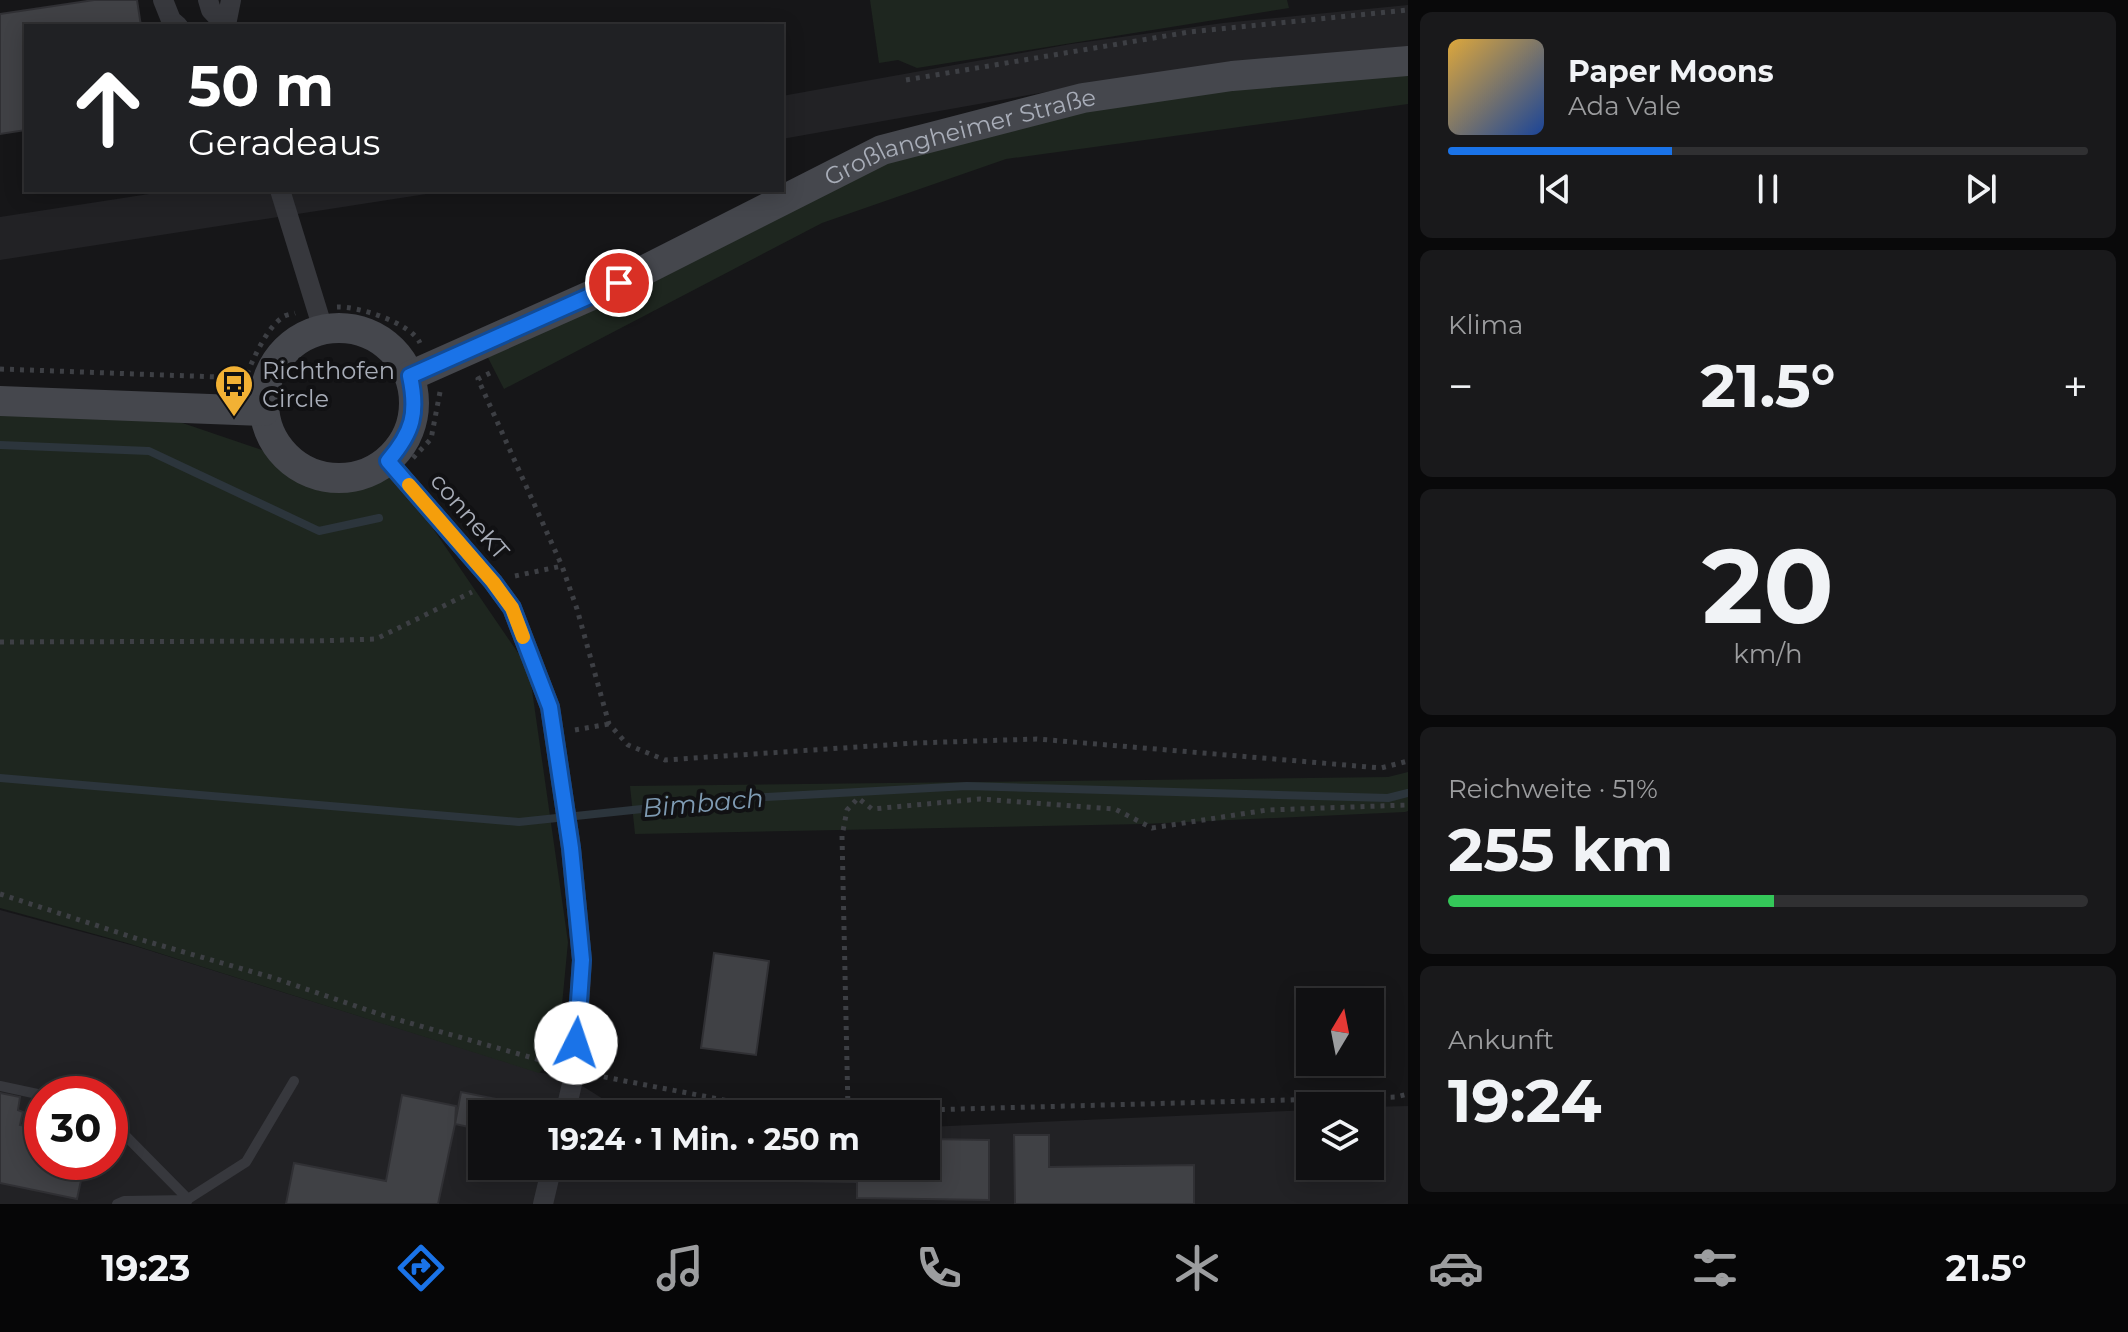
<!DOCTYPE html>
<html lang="de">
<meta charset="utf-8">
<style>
:root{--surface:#101012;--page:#19191b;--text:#f1f3f6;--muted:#9c9d9f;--line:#303032;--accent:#1a73e8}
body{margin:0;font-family:Montserrat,sans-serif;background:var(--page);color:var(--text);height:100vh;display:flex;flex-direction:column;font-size:30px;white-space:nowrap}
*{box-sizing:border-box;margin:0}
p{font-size:26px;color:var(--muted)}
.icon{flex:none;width:44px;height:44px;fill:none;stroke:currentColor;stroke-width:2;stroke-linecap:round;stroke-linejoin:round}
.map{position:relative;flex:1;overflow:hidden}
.panel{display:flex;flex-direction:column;gap:12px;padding:12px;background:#09090a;width:720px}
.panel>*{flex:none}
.hud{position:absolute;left:24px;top:24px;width:760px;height:168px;border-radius:0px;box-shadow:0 4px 20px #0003,0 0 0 2px var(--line);background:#202124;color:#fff;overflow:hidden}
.needle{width:52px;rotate:10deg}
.tools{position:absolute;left:1296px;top:988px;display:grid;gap:16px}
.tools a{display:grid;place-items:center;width:88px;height:88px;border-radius:0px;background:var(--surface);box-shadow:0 4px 20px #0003,0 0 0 2px var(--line);font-size:40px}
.speed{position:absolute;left:24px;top:1076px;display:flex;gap:16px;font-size:40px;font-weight:700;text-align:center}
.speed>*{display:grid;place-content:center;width:104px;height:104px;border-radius:50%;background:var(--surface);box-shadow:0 4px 20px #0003,0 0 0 2px var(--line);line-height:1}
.speed .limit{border:12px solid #d22;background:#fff;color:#111}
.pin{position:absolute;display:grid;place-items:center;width:68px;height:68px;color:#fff;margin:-34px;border:4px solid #fff;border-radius:50%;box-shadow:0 2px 8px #0007}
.me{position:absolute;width:88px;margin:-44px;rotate:4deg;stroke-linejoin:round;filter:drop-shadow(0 0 6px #0008)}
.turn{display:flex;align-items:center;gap:28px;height:168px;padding:0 32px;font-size:36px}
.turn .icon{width:104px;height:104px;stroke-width:2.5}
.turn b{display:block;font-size:56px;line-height:68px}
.big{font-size:60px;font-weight:700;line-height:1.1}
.panel .card{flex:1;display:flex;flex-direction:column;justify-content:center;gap:12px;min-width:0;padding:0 28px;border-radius:12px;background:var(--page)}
.panel .dial{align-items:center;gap:0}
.dial b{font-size:104px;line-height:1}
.song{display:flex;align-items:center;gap:24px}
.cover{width:96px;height:96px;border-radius:12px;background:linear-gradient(135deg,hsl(40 70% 55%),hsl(220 70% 35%))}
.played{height:8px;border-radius:4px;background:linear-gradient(90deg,var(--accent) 35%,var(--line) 35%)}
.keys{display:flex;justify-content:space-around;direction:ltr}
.heat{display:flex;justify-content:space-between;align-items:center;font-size:44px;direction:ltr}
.charge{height:12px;border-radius:6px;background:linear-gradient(90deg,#34c759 51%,var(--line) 0)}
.trip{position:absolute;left:468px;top:1100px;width:472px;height:80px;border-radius:0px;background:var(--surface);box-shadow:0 4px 20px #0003,0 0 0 2px var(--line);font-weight:700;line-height:80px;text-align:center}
.tabs{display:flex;height:128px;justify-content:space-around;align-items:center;background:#060607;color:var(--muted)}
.tabs .icon{width:56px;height:56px}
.tabs .selected{color:var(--accent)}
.tabs b{font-size:36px;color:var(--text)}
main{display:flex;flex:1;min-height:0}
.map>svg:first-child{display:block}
.built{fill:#222225;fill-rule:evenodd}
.green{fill:#1e261f}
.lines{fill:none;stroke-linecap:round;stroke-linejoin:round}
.stream{stroke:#2c353c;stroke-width:8}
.building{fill:#404145;stroke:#303034;stroke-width:2}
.path{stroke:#3d3f44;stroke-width:5;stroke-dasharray:4 6;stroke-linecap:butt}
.lane{stroke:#37383d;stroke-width:10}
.street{stroke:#37383d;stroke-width:20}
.secondary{stroke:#45474d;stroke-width:30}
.route-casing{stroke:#114b97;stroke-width:20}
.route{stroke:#1a73e8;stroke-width:14}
.slow{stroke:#f59e0b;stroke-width:14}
.labels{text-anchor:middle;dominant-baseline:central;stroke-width:8;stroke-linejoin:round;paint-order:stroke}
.street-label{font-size:24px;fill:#a8adb8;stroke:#111113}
.poi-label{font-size:24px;fill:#a8adb8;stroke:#111113;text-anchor:start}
.water-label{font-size:26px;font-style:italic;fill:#7f9bb3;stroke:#111113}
</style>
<main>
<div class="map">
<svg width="1408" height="1204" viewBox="0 0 1408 1204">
<rect width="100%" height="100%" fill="#161618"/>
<path class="built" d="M1408,5V46L1243,63L1091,84L782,139V96L1071,44L1223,23Z
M175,190H452L0,260V217Z
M0,910L135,946L542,1073L568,1077L608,1102L691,1114H482V1166H926V1127L1310,1110V1166H1370V1107L1408,1106V1204H0ZM42,1094H110V1162H42Z"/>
<path class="green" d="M870,0H1287L1289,8L917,68L898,60L879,63Z
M1408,69V104L1006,159L822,223L504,389L481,344L882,150L1083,98Z
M0,409L159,415L262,450L319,491L395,473L529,669L568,942L560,1026L553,1059L539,1073L127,943L0,908Z
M1408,772V811L1405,812L1144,824L635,834L630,786L1388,777Z"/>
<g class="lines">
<path class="stream" d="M0,445L149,451L319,531L379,518
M0,778L519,822L746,798L967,786L1388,798L1408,793"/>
</g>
<path class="building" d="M94,0H137L141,26H26V130L0,134V14Z
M714,953L769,961L756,1055L701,1048Z
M461,1092L547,1109L546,1114H482V1130L455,1124Z
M0,1093L20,1097L18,1110L23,1112L20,1125L42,1129V1162H85L77,1199L0,1183Z
M402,1095L456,1106L455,1124L438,1204H286L294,1163L386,1181Z
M1014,1135H1049V1167L1194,1165V1204H1015Z
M926,1139L989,1140V1200L857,1198V1182L670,1179L619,1166H926Z"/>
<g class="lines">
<path class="path" d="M906,80L1189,32L1408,10
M337,307C358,306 411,323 420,343
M0,369L245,378C253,360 266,328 283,317C285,315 292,314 295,313
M490,373L478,379L562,566
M413,458L431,439L440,392
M515,576L562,566L577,609L609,724L628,745L665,760L916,743L1037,739L1381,768L1408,761
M0,642L315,641L376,639L472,592
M575,730L609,724
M0,894L135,938L274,978L385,1016L554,1064
M594,1075L729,1101L848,1110L858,1108L887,1111L1396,1097L1408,1094
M848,1110L842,836L847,810L858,798L872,809L980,799L1115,809L1152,828L1267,810L1408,805"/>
<path class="lane" d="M0,1086L42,1095
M110,1120L188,1199L246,1162L294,1081
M117,1204L124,1201L188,1200"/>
<path class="street" d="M163,0L171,20L178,26
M208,0L211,10L226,26
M226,25L231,0
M280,190L323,329
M388,461L493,582L512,608L550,707L571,848L582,960L575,1071L565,1114
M543,1204L552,1166"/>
<g class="secondary">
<circle cx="339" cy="403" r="75"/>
<path id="s1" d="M410,376L619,283L882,150L1083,98L1232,76L1408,61"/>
<path d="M0,401L264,411"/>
</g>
</g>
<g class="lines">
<g class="route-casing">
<path id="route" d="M576,1043L582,960L571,848L550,707L512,608L493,582L388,461C413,432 418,413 410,376L619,283"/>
</g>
<use href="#route" class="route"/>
<path class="slow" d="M409,485L493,582L512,608L523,637"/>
</g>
<defs>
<g id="bus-pin" transform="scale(2)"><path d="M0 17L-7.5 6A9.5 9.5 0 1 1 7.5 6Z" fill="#f2b134" stroke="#111113"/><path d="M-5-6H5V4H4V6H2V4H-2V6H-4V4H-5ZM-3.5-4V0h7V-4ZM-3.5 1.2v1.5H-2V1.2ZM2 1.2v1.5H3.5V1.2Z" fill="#111"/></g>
</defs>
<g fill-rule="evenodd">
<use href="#bus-pin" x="234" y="384"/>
</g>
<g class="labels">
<g class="street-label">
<text stroke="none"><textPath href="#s1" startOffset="602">Großlangheimer Straße</textPath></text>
<text transform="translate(470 516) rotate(49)">conneKT</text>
</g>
<g class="poi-label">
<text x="262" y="370">Richthofen<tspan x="262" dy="28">Circle</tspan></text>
</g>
<g class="water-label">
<text transform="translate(703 803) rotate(-5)">Bimbach</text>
</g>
</g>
</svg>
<div class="tools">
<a><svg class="needle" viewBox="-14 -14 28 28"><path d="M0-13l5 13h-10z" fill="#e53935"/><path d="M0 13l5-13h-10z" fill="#9c9d9f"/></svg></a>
<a><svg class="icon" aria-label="layers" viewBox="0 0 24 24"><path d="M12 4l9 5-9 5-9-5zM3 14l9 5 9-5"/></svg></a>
</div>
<div class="speed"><div class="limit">30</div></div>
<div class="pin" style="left:619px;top:283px;background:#d93025"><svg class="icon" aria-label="arrive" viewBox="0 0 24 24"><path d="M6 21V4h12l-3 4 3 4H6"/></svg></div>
<svg class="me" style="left:576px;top:1043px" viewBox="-20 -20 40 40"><circle r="19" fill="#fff"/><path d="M0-13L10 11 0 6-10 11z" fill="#1a73e8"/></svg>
<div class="trip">19:24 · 1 Min. · 250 m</div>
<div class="hud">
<div class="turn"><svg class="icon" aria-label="ahead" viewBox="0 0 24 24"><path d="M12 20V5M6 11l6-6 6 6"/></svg><div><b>50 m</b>Geradeaus</div></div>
</div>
</div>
<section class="panel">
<div class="card">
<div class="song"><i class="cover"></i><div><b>Paper Moons</b><p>Ada Vale</p></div></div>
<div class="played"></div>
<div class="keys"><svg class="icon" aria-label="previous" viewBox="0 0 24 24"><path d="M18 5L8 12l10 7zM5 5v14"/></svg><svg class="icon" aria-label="pause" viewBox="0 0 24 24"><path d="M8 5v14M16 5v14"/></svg><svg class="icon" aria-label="next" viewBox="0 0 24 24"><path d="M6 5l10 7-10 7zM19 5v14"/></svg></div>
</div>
<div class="card"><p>Klima</p>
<div class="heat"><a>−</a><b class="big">21.5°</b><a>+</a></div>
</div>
<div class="card dial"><b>20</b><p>km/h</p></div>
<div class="card"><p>Reichweite · 51%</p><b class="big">255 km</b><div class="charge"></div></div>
<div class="card"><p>Ankunft</p><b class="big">19:24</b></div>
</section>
</main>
<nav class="tabs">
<b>19:23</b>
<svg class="icon selected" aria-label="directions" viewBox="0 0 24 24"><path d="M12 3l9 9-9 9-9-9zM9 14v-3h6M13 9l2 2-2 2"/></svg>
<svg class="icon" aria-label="music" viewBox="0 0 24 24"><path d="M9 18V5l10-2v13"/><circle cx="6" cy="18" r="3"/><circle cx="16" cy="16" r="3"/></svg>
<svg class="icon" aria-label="phone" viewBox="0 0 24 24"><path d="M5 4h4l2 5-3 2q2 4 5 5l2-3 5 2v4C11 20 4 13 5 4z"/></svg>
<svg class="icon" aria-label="climate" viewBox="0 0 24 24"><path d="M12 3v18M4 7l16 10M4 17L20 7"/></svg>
<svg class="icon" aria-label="car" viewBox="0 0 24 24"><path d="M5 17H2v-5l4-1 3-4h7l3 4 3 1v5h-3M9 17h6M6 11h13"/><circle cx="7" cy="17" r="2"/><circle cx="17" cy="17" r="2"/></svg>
<svg class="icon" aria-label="filters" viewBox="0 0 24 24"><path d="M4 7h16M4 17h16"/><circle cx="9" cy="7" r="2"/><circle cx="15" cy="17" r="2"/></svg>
<b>21.5°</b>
</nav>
